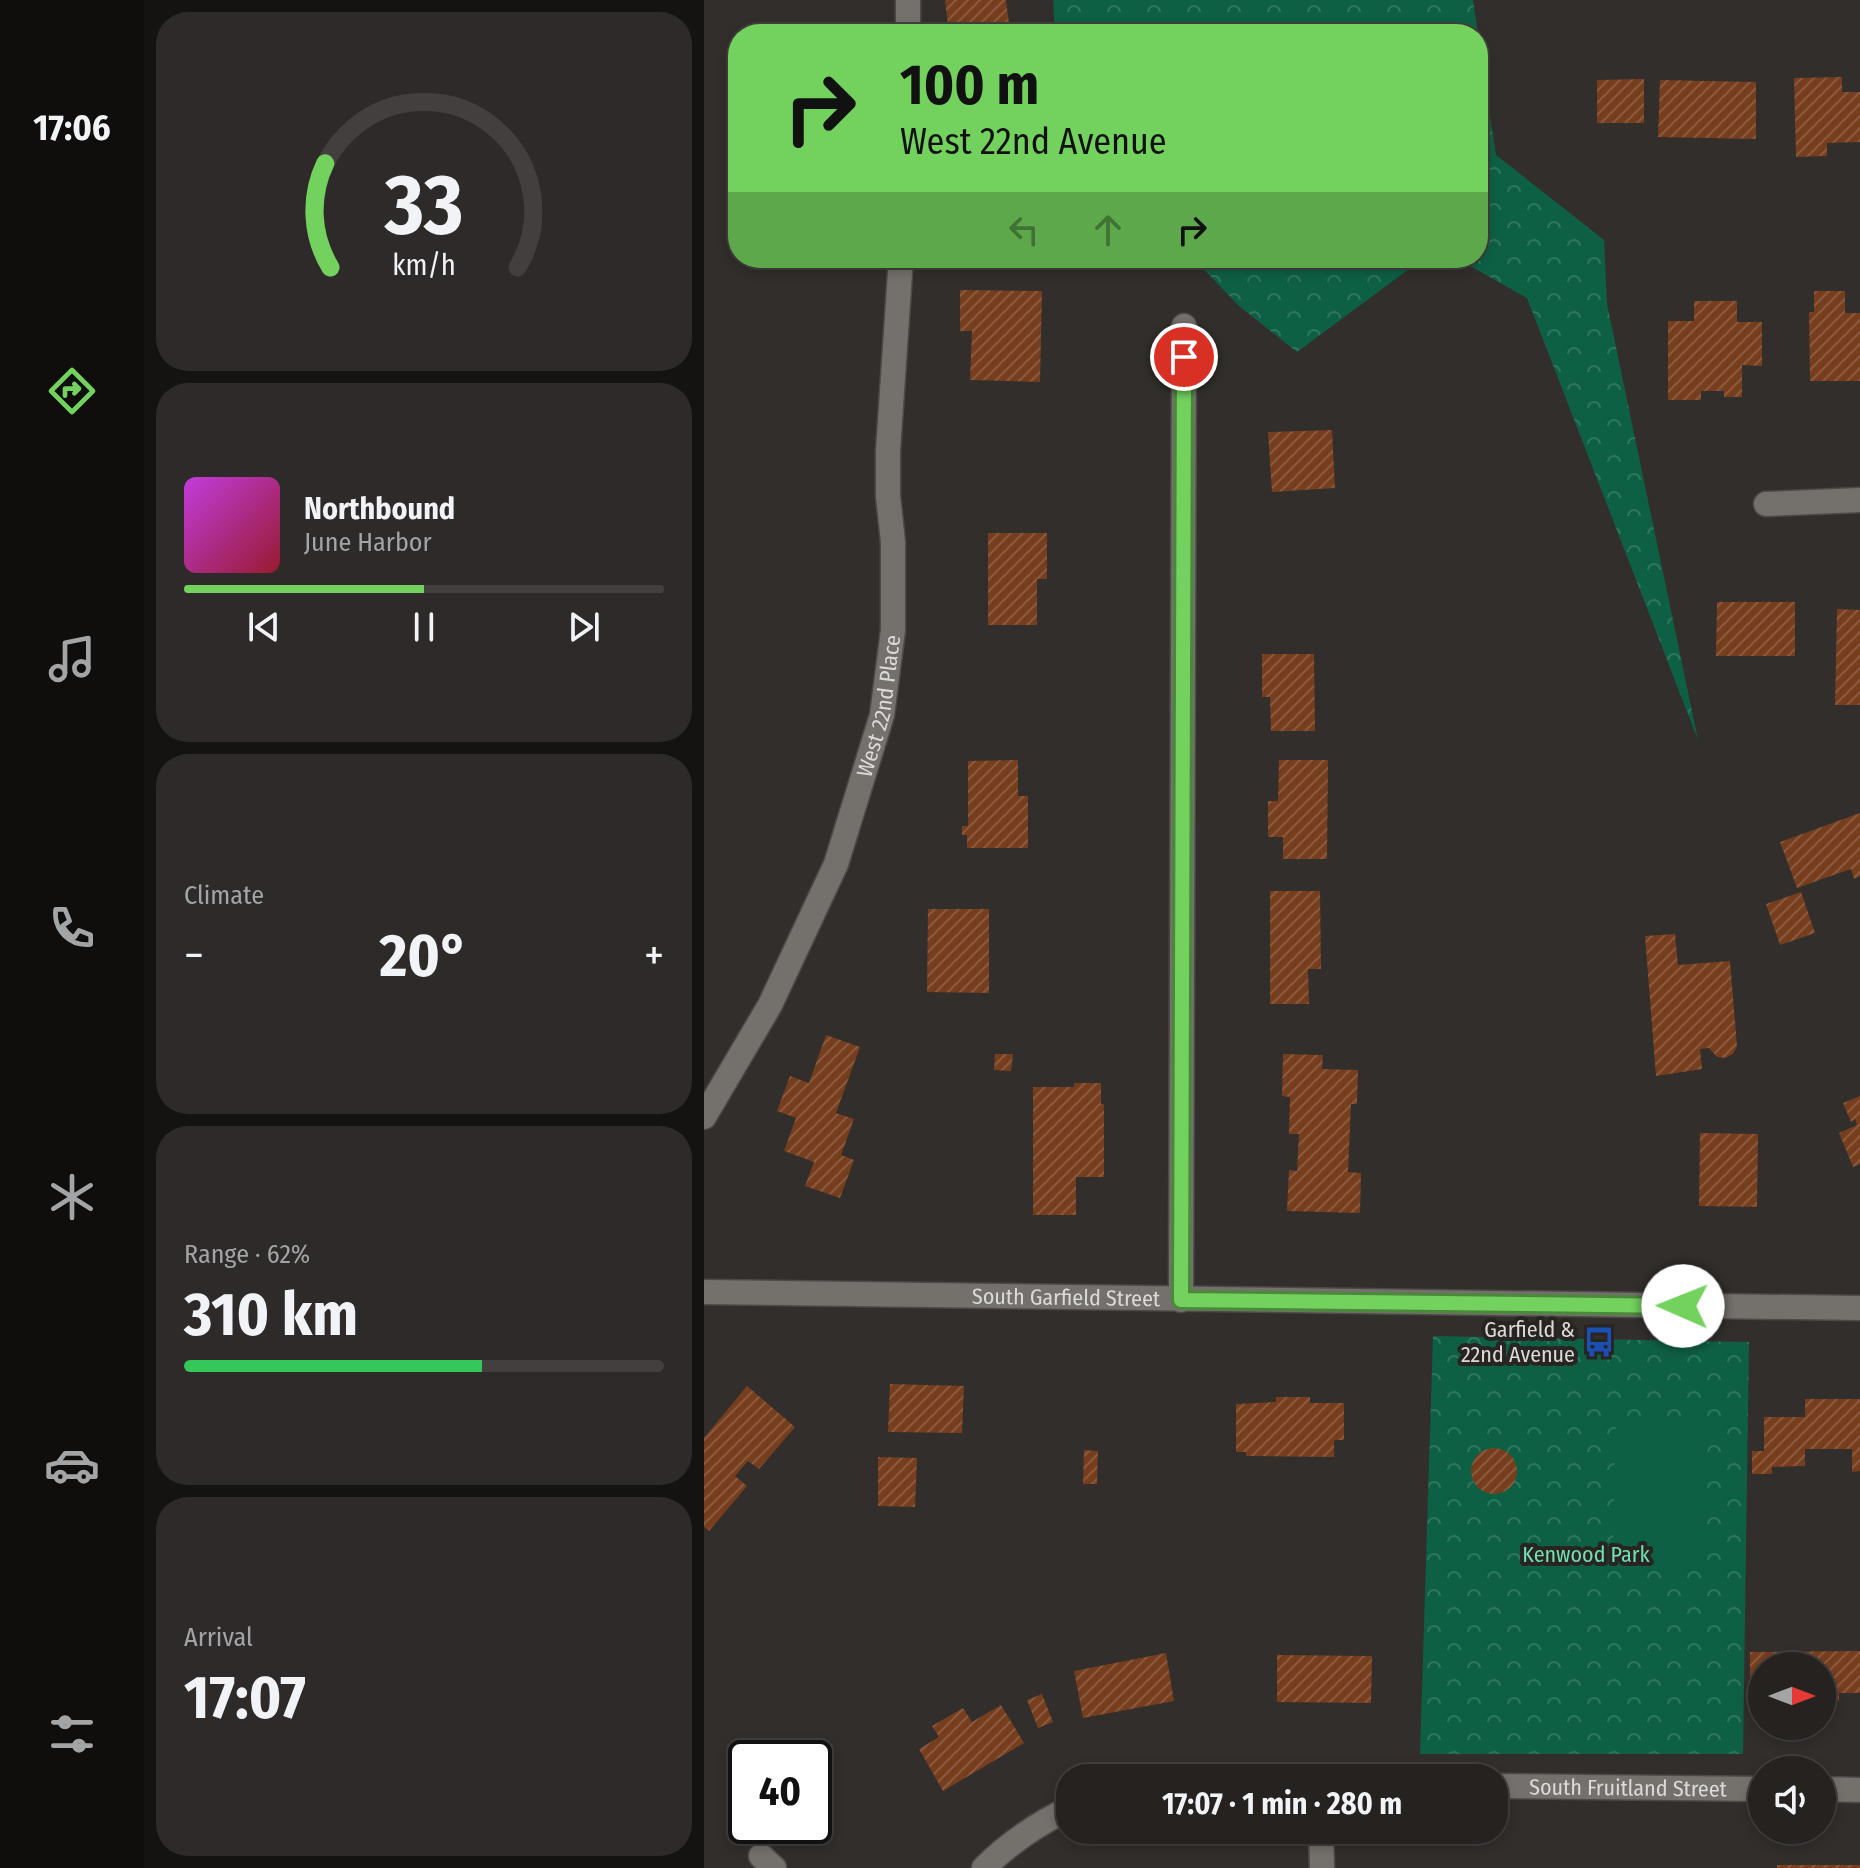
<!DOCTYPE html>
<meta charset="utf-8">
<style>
:root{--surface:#252220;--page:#2d2a29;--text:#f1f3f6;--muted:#a3a4a5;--line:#423f3e;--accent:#73d25d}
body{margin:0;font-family:"Fira Sans Condensed",sans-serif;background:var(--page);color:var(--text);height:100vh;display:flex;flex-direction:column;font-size:30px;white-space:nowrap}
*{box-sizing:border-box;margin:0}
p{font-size:26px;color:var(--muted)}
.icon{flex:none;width:44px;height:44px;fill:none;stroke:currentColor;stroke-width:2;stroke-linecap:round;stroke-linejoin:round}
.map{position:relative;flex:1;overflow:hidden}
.sheet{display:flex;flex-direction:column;gap:12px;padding:12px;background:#141312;width:560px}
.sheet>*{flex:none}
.banner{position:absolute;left:24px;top:24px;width:760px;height:244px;border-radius:32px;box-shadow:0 4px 12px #0003,0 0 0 2px var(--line);background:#73d25d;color:#111;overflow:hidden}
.needle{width:52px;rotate:90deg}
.buttons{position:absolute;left:1044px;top:1652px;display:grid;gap:16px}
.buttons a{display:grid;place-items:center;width:88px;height:88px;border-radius:50%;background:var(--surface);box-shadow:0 4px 12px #0003,0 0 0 2px var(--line);font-size:40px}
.speed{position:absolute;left:24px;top:1740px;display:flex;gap:16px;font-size:40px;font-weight:700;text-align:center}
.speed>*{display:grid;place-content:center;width:104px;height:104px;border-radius:50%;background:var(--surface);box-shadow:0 4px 12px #0003,0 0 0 2px var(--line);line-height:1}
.speed .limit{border:4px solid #111;border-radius:12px;background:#fff;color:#111}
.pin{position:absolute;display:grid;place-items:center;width:68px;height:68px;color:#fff;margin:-34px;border:4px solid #fff;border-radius:50%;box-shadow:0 2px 8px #0007}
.me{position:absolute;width:88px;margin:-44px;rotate:271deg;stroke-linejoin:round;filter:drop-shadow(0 0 6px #0008)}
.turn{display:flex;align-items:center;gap:28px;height:168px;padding:0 40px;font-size:36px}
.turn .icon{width:104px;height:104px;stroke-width:2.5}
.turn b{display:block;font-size:56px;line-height:68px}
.lanes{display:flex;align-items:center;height:76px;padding:0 40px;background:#0003;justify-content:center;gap:40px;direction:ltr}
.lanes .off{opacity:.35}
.big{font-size:60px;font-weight:700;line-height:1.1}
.sheet .tile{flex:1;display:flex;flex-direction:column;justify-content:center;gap:12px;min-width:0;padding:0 28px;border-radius:32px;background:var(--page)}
.sheet .dial{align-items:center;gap:0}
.dial svg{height:208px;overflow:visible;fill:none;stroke:var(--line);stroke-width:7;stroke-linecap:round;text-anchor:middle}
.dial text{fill:var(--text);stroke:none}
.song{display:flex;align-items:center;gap:24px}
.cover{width:96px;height:96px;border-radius:12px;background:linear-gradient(135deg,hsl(290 70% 55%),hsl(350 70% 35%))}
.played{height:8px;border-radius:4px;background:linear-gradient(90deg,var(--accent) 50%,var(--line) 50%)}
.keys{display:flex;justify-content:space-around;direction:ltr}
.heat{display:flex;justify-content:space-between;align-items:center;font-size:44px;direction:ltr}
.charge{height:12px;border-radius:6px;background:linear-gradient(90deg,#34c759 62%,var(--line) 0)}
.trip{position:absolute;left:352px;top:1764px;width:452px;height:80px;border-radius:32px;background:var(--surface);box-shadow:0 4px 12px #0003,0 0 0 2px var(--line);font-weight:700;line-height:80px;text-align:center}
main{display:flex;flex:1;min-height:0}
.dock{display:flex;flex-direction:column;width:144px;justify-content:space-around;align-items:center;background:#0f0e0d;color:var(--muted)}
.dock .icon{width:56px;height:56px}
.dock .current{color:var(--accent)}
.dock b{font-size:36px;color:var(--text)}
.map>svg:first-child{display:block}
.forest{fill:url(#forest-crowns)}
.garden{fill:#0e6045}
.building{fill:url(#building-hatch)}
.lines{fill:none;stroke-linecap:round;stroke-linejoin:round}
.street-casing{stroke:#4c4946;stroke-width:27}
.secondary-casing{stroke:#4c4946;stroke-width:27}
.street{stroke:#74706c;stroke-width:24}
.secondary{stroke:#74706c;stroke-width:24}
.route-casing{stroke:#4b883c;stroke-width:20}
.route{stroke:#73d25d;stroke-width:14}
.labels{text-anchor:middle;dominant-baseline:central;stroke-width:8;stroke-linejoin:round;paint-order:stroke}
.street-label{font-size:22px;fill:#dcdad8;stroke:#272421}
.poi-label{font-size:22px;fill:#dcdad8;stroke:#272421;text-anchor:end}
.park-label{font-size:22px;fill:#72e0b2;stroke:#272421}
</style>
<main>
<nav class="dock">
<b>17:06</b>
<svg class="icon current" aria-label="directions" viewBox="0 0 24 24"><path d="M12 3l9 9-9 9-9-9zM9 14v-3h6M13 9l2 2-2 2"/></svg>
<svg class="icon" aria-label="music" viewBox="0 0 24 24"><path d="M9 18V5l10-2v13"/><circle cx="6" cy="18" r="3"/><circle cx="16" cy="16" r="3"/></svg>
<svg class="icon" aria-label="phone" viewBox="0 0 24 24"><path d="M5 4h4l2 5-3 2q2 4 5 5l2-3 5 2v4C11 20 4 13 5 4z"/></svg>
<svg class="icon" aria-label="climate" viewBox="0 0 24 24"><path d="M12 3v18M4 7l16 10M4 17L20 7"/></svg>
<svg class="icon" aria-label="car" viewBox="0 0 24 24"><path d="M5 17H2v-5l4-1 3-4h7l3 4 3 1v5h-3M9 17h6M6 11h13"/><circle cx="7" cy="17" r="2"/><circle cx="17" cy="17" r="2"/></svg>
<svg class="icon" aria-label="filters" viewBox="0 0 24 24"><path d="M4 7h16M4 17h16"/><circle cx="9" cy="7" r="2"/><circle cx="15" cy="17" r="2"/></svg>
</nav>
<section class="sheet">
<div class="tile dial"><svg viewBox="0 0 100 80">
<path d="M14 69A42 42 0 1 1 86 69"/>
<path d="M14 69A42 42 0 0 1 12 29" stroke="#73d25d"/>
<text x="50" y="56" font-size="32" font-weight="700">33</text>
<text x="50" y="72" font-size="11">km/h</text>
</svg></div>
<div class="tile">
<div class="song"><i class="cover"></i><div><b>Northbound</b><p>June Harbor</p></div></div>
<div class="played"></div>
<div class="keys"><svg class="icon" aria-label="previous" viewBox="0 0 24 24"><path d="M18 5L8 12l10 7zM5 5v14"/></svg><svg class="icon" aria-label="pause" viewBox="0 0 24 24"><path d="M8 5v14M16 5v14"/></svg><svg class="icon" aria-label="next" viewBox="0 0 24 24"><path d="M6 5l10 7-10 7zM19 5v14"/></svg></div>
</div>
<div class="tile"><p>Climate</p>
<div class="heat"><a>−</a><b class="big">20°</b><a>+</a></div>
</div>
<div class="tile"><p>Range · 62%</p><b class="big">310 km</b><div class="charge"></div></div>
<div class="tile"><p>Arrival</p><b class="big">17:07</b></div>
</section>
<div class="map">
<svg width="1156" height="1868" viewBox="0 0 1156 1868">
<defs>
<pattern id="forest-crowns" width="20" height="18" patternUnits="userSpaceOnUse" patternTransform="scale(2)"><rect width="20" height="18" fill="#0e6045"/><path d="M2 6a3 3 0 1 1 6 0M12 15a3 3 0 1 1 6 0" fill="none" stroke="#30765f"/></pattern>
<pattern id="building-hatch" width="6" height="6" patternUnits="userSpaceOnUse" patternTransform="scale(2)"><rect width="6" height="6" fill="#773e1e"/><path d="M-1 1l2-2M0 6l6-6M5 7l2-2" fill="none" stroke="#8a593e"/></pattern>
</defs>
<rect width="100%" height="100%" fill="#312e2b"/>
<path class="forest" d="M349,0H769L774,34H351Z
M774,36L792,155L900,240L903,304L994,740L823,298L752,258H774Z
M489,258H720L593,352L535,306Z
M729,1336L1045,1342L1039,1754H716Z"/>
<path class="garden" d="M912,1418L1004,1420L1000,1563L909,1561Z"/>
<path class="building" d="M241,0H302L306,31L245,34Z
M1138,77V92H1156V142L1123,143V156L1092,157L1090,78Z
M940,79V123H893V80Z
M956,80L1052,82V139L954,137Z
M256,290L338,291L336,382L266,380L268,331H256Z
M1110,291H1141V313H1156V381H1106L1105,312H1110Z
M990,301H1033V322H1058V366L1038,365V397H1020V391H997V400H964V321H990Z
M628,430L631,488L568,492L564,432Z
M284,533H343V579H333V625H284Z
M1013,602H1091V656H1012Z
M1133,609L1156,610V705H1131Z
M558,654H610L611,731H567L566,697H558Z
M314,760V796H324V848H263V835H258V826H264V761Z
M575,760H624L623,859H579V837H564V801H574Z
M1156,813V876L1150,879L1147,869L1093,888L1076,842Z
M566,891H616L617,969H604L605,1004H566Z
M1097,892L1111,933L1076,945L1062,904Z
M224,909H285V993L223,992Z
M971,934L974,965L1026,961L1033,1046L1029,1054L1021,1058L1013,1057L1005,1048L996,1049L998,1069L952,1076L941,936Z
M122,1035L156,1047L132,1113L150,1119L137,1155L150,1160L136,1198L101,1186L110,1162L80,1151L92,1118L73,1111L86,1076L105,1083Z
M291,1054H309L307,1071L290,1070Z
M579,1054L619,1055L618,1069L654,1070L653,1104H647L644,1172L657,1173L656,1213L583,1211L585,1170L593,1171L595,1134H585L586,1097L578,1096Z
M370,1083H397V1104H400V1177H372V1215H329V1087H370Z
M1156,1096V1164L1149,1167L1135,1133L1153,1125L1151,1119L1147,1122L1139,1103Z
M996,1133L1054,1134L1053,1207L995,1206Z
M186,1384L260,1386L258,1433L184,1432Z
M43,1386L91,1427L55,1469L44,1461L31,1476L43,1486L5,1531L0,1527V1438Z
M572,1397H606V1403H640V1440H630V1457L542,1456V1452H532V1404L572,1402Z
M1101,1399H1156V1471L1148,1472V1449H1101V1466L1068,1467V1474H1048V1451H1060V1417H1101Z
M767 1471a23 23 0 1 1 46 0a23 23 0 1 1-46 0Z
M380,1450L394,1451L393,1484H379Z
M174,1457L213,1458L211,1507L174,1506Z
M1156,1651V1693H1135V1701H1118V1666H1058V1697H1046V1652Z
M462,1653L470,1701L379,1718L370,1671Z
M573,1655L668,1656L667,1703L573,1702Z
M338,1694L349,1722L334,1728L323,1700Z
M297,1705L320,1743L239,1791L215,1749L235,1737L228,1726L259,1708L268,1722Z
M1073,1865H1156V1868H1073Z"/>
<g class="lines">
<g class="street-casing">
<g id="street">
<path d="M204,34V0"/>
<path d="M1062,504L1156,500"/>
<path id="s1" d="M0,1117L66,1005L132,864L178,715L189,630V542L184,496V451L197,258"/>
<path d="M477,1300L480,326"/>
<path id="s2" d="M790,1786L1058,1789"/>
<path d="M1118,1789L1156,1790"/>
<path d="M617,1830L618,1868"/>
<path d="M57,1856L70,1868"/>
<path d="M280,1868C306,1842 333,1824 366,1808"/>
</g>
</g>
<g class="secondary-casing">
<g id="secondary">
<path id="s3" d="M0,1292L1156,1308"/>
</g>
</g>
<use href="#street" class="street"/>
<use href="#secondary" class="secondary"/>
</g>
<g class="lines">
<g class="route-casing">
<path id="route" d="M480,357L477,1300L979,1306"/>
</g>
<use href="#route" class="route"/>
</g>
<defs>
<g id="bus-bare" transform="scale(2.4)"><path d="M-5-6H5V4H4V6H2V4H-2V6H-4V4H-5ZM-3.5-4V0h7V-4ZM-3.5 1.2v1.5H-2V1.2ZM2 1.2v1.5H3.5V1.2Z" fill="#1a4fb4" stroke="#272421" stroke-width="2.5" paint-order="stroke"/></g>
</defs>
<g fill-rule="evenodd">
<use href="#bus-bare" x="895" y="1342"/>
</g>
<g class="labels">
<g class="street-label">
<text stroke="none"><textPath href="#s1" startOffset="450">West 22nd Place</textPath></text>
<text stroke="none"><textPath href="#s3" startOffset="362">South Garfield Street</textPath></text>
<text stroke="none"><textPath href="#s2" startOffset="134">South Fruitland Street</textPath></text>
</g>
<g class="poi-label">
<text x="871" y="1329">Garfield &amp;<tspan x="871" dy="25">22nd Avenue</tspan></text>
</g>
<g class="park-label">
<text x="882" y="1554">Kenwood Park</text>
</g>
</g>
</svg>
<div class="buttons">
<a><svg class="needle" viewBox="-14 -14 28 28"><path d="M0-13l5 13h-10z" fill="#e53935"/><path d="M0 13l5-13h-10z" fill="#a3a4a5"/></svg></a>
<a><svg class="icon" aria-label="sound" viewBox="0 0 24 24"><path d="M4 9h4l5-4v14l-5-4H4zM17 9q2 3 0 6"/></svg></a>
</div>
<div class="speed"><div class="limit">40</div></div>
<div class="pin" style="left:480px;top:357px;background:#d93025"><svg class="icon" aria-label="arrive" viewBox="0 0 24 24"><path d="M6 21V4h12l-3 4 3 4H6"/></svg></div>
<svg class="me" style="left:979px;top:1306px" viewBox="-20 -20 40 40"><circle r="19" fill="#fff"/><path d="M0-13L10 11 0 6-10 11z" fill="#73d25d"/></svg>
<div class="trip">17:07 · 1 min · 280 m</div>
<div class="banner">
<div class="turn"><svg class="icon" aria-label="right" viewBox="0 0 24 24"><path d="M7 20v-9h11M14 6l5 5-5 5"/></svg><div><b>100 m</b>West 22nd Avenue</div></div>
<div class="lanes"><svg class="icon off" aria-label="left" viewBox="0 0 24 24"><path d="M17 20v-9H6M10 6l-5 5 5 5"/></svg><svg class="icon off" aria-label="ahead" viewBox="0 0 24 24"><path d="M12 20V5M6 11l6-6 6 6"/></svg><svg class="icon" aria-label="right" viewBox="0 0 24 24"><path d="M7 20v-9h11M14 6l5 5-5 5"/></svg></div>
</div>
</div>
</main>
